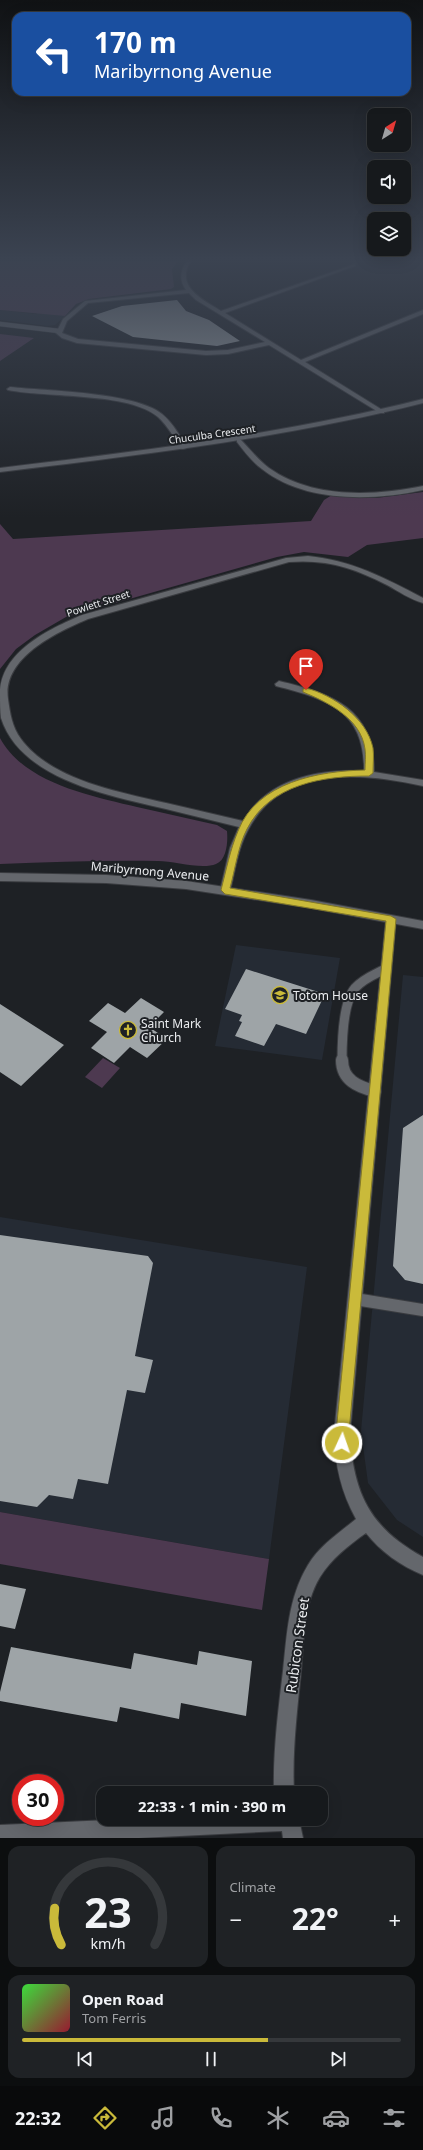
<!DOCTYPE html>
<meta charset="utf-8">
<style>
:root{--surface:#16191c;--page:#1f2225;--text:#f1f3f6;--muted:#9ea0a3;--line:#35383b;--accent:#caba3a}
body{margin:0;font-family:"Noto Sans",sans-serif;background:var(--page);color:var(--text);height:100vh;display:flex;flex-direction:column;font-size:15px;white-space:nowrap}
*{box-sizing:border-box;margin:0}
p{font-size:13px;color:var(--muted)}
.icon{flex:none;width:22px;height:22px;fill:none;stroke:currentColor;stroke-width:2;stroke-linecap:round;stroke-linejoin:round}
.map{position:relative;height:1838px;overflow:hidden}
.side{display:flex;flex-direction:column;gap:8px;padding:8px;background:#0c0e0f;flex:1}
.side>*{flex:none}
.top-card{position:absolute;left:12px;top:12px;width:399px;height:84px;border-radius:12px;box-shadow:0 4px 16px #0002,0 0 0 1px var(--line);background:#1a4fa0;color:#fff;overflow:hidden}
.needle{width:26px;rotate:37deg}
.buttons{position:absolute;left:367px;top:108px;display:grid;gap:8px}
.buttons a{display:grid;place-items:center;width:44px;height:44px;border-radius:8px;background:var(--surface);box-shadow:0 4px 16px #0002,0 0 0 1px var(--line);font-size:20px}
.speed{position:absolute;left:12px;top:1774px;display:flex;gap:8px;font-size:20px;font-weight:700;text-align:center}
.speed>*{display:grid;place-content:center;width:52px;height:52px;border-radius:50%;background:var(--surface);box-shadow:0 4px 16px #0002,0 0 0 1px var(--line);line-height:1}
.speed .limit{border:6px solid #d22;background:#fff;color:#111}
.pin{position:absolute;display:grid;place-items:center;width:34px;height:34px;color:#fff;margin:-41px -17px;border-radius:50% 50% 50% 0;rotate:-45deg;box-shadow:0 0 4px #0007}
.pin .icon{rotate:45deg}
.me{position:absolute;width:44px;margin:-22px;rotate:3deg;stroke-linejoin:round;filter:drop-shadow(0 0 3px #0008)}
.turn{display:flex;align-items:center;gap:14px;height:84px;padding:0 16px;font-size:18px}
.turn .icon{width:52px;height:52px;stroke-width:2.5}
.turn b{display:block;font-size:28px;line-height:34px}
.big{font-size:30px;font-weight:700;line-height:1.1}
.side .widget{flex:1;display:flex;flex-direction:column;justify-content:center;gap:6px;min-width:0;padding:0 14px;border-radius:12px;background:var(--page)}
.side .dial{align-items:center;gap:0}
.dial svg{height:104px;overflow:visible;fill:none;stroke:var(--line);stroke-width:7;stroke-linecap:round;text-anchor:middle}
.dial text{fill:var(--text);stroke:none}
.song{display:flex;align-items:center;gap:12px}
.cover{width:48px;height:48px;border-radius:6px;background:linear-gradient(135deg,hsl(120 70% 55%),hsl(350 70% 35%))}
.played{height:4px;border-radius:2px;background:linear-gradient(90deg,var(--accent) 65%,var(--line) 65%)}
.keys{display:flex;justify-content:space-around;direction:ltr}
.heat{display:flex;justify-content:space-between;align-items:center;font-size:22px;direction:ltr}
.side .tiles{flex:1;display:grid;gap:8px;grid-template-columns:1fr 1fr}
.widget:last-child{grid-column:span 2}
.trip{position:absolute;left:96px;top:1786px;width:232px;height:40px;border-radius:12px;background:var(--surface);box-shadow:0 4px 16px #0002,0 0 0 1px var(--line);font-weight:700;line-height:40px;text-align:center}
.tabs{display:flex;height:64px;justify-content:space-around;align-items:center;background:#090a0b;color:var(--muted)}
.tabs .icon{width:28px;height:28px}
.tabs .selected{color:var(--accent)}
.tabs b{font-size:18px;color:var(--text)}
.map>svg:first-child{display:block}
.built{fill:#252b34}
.green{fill:#4d3950}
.building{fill:#9ea4a7}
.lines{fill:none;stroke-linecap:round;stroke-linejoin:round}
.service-far2-casing{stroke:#3a3c40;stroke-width:5.5}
.service-far1-casing{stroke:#3a3c40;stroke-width:11}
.service-casing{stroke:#3a3c40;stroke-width:14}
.minor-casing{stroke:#3a3c40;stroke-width:2}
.tertiary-casing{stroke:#3a3c40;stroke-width:2}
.service-far2{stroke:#64676c;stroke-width:4.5}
.service-far1{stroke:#64676c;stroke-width:9}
.service{stroke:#64676c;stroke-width:12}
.minor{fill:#64676c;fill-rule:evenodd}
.tertiary{fill:#64676c;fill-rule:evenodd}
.route{fill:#caba3a;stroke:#837926}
.labels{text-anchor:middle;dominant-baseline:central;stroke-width:4;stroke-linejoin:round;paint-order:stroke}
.far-street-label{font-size:10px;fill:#eaecef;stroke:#1e2125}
.street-label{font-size:12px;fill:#eaecef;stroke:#1e2125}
.poi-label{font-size:12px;fill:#eaecef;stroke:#1e2125;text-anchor:start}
.near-street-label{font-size:14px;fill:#eaecef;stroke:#1e2125}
</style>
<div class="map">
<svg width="423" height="1838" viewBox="0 0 423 1838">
<rect width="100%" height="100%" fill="#1e2125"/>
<path class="built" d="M0,310L36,314L38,312L65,316L55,325L48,326L0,320Z
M236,945L340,958L322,1060L215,1046Z
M403,975L423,977V1537L397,1520L368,1483L361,1431Z
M0,1217L307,1267L269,1559L0,1512Z"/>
<path class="green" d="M0,261H178L172,269L174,287L171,289L89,299L76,304L65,316L0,310Z
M0,334L34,338L0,361Z
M423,492V538L367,545L348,557L304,552L277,557L66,617L35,635L16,649L0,669V524L13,539L311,521L324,500L332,495L376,498Z
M0,738C24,783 91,796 137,807C164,813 190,819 217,825L227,831C228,841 227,860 216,864C202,870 174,861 158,861C106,860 53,862 0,864Z
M103,1058L120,1068L102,1088L85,1077Z
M0,1512L269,1559L262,1610L0,1564Z"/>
<path class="building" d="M177,300L186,311L209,320L240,341L217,346L133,337L92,316L122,306Z
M246,969L325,994L306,1034L276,1024L264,1046L235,1036L242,1022L239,1021L242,1015L225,1009Z
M141,998L164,1012L149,1027L167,1039L147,1058L130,1047L114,1063L91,1048L107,1032L89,1021L108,1003L125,1013Z
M0,1004L64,1045L21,1086L0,1072Z
M423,1115V1284L405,1280L393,1266L403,1128Z
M0,1235L148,1256L153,1263L135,1356L153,1360L145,1393L127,1390L108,1484L78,1479L73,1499L49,1495L37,1507L0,1501Z
M0,1584L26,1589L15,1629L0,1626Z
M11,1647L131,1669L134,1653L197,1665L199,1651L252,1661L246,1716L181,1703L179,1719L120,1707L117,1722L0,1701V1692Z"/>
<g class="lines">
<g class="service-far2-casing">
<path id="service-far2" d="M0,324L59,331"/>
</g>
<g class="service-far1-casing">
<path id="service-far1" d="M342,1061C342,1042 343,1002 355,988C364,978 376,974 387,968"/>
</g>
<g class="service-casing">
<path id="service" d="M342,1060C342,1080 358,1087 375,1091
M355,1299L423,1310"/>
</g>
<g class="minor-casing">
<path id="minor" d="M187,261H191C174,286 203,300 221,311L355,264V266L225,313L301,360L423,310V314L305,362L384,411V413H380L269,345L228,354L206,355L77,343L62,338L56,333L63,319L85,301L186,290C179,280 180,271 187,261ZM189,293L196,300L265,342L228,350L206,351L78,339L62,333L67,321L88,303Z
M10,387C46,391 135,392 162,414C173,423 180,436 187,448L182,449C174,438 168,426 158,417C129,392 47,398 8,390L7,389Z
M237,440H241C250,449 258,460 269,468C313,499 373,496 423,486V490C373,501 305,503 262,469C252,462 245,452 237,442Z
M308,556C351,560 385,578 423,598V603C411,600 398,591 387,585C354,568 327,559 289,562L88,619C57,632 2,658 8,699C10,713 12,727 21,739C51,780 119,792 166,803C192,809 217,815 243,821C248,815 252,807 258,802C285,775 328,769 364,771C365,710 327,699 276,686L275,684L279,681C333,694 374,708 374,772L423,780V786C363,773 282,764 248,830C238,848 235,871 230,891L225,895L220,891L230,848L239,827C215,821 190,815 166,809C111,796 21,780 1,718C0,711 0,702 0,694C0,652 49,629 82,615L286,558Z
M391,915L396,919L350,1434C353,1493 370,1528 423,1557V1575C401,1566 380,1551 366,1533C349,1545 331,1559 320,1577C303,1605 304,1640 301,1672C297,1712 292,1752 294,1793H274C273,1752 278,1712 283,1671C287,1635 288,1598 308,1565C319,1546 339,1533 356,1519C341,1492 335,1465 334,1434L386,919Z
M130,1819H299L303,1838H283L282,1831L139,1838H0V1825Z"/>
</g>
<g class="tertiary-casing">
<path id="tertiary" d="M423,399V403C284,438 142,455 0,472V468C142,451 284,434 423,399Z
M0,873L106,875L186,881L311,900L423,921V929L311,908L186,889L106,883L0,881Z"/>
</g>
<use href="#service-far2" class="service-far2"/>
<use href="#service-far1" class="service-far1"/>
<use href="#service" class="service"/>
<use href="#minor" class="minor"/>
<use href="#tertiary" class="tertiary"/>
</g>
<linearGradient id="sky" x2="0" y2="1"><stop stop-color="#101214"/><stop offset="0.5" stop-color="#3b4351"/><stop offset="1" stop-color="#3b4351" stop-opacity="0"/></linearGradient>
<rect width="423" height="518" fill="url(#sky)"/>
<path class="route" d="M306,688C333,695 367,718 373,748C374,756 373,765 373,773L369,776C323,776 270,784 247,829C238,846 235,870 230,888L391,916L396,919L348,1443L346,1448L342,1450L337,1448L335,1443L386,921L225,894L221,890C226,871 230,850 238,831C257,782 319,771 365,770C365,763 366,756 365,749C361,718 327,702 303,692V689Z"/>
<defs>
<g id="school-ring" transform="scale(0.9)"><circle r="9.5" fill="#1e2125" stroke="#caba3a" stroke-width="1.5"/><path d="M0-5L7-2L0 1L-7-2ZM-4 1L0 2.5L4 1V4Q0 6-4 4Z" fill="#caba3a"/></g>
<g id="church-ring" transform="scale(0.9)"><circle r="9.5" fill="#1e2125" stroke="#caba3a" stroke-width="1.5"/><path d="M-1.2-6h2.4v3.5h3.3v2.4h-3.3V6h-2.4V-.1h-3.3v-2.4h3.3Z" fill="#caba3a"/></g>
</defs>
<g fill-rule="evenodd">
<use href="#school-ring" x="280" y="995"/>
<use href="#church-ring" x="128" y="1030"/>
</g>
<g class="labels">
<g class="far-street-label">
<text transform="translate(212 434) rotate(-8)">Chuculba Crescent</text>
<text transform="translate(98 603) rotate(-18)">Powlett Street</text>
</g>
<g class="street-label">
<text transform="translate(150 871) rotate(5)">Maribyrnong Avenue</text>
</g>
<g class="poi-label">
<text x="293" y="995">Totom House</text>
<text x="141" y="1023">Saint Mark<tspan x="141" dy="14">Church</tspan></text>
</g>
<g class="near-street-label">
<text transform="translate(297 1645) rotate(-82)">Rubicon Street</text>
</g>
</g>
</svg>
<div class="buttons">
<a><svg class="needle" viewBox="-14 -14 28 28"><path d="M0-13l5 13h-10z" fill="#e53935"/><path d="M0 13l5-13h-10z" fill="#9ea0a3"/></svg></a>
<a><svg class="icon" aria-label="sound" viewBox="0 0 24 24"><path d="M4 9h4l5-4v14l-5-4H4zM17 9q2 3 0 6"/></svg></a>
<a><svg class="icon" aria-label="layers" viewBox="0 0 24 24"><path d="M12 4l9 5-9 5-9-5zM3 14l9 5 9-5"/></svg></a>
</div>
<div class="speed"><div class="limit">30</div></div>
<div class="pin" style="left:306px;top:690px;background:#d93025"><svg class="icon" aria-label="arrive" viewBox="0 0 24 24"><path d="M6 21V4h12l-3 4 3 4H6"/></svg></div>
<svg class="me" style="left:342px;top:1443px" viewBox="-20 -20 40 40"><circle r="17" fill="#caba3a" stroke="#fff" stroke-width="3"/><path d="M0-11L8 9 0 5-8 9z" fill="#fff"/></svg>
<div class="trip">22:33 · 1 min · 390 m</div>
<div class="top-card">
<div class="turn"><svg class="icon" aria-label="left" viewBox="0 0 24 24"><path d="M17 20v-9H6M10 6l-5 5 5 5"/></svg><div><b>170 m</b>Maribyrnong Avenue</div></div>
</div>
</div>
<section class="side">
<div class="tiles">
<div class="widget dial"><svg viewBox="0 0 100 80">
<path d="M14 69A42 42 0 1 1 86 69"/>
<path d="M14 69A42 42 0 0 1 9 41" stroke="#caba3a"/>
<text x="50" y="56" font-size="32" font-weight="700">23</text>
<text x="50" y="72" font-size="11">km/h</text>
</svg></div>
<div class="widget"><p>Climate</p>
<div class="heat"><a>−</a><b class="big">22°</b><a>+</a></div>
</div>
<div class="widget">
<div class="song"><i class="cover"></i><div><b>Open Road</b><p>Tom Ferris</p></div></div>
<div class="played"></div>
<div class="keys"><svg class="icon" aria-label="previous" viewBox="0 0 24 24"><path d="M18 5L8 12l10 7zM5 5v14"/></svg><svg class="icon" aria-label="pause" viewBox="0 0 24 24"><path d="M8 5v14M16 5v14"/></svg><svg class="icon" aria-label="next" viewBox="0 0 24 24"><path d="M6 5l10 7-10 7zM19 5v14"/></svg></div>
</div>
</div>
</section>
<nav class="tabs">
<b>22:32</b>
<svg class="icon selected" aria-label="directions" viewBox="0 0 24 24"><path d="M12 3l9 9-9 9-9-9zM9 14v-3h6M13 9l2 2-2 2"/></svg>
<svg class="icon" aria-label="music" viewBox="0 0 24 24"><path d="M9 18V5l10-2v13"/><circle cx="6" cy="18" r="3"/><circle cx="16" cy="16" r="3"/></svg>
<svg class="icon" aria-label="phone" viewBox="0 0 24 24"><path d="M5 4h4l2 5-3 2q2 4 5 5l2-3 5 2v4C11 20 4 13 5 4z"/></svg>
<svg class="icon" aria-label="climate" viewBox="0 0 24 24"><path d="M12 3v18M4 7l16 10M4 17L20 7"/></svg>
<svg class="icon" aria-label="car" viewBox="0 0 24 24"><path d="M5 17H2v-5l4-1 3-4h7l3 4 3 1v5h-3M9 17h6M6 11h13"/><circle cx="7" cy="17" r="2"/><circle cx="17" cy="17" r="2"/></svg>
<svg class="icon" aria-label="filters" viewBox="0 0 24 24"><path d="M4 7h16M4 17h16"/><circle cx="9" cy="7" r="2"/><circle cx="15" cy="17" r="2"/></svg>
</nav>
